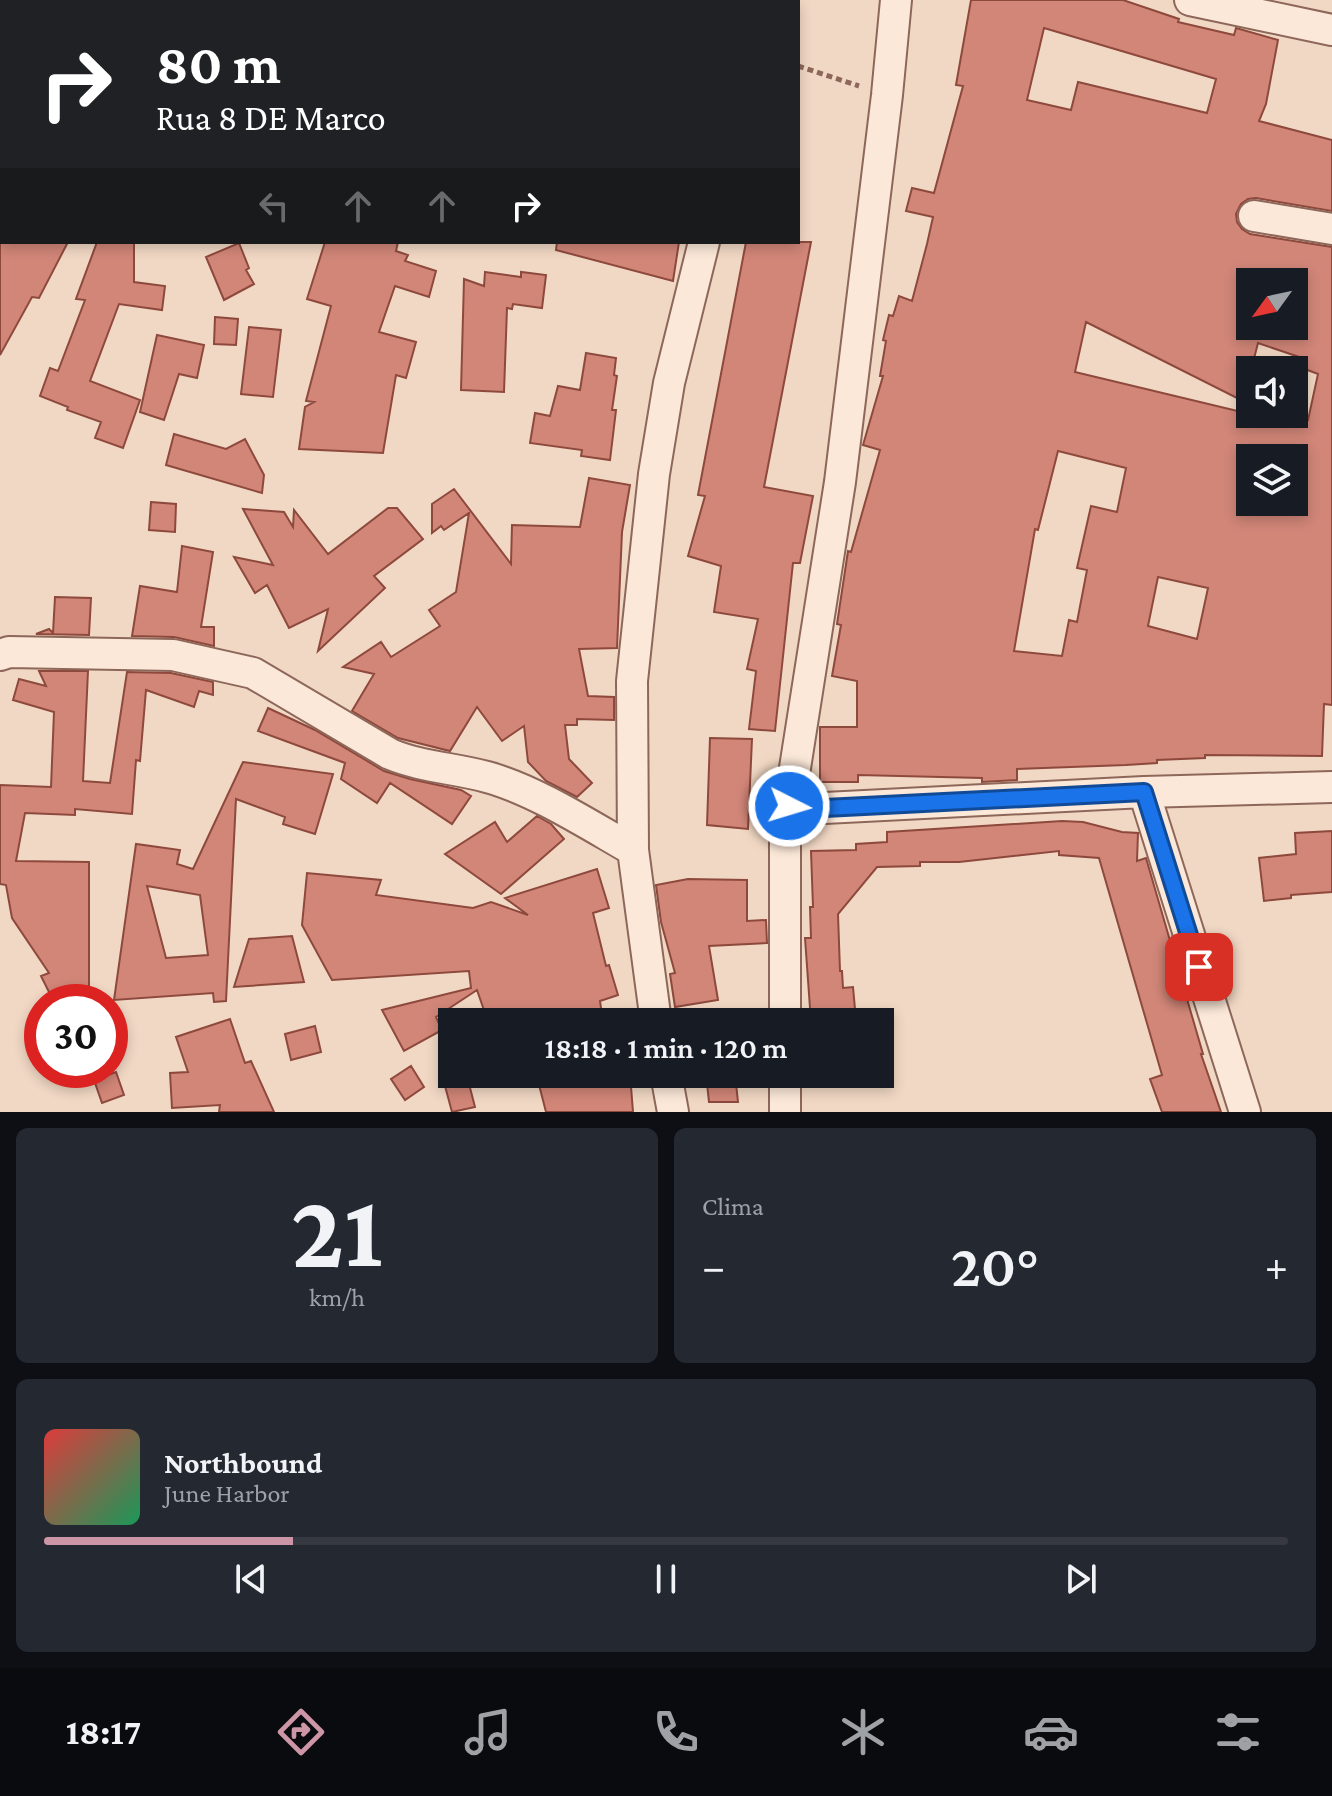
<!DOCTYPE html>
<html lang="pt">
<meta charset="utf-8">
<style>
:root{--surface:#171b24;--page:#242831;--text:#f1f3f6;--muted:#9ea1a6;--line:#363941;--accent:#cd96a7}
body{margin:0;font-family:"Crimson Pro",serif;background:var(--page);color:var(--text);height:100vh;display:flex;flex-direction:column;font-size:30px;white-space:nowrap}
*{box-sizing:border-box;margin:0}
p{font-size:26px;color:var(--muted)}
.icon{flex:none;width:44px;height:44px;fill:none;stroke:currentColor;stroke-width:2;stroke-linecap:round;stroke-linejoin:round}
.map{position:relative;height:1112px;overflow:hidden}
.panel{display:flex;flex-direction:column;gap:16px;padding:16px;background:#0d0f14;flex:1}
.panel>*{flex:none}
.hud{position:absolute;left:0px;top:0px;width:800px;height:244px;box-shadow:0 4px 12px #0003;background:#202124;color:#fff;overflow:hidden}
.needle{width:52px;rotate:237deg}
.buttons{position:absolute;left:1236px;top:268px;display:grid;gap:16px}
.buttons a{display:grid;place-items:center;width:72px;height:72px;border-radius:0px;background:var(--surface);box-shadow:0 4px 12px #0003;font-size:40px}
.speed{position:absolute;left:24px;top:984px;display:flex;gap:16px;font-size:40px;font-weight:700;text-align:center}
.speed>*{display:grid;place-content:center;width:104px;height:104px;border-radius:50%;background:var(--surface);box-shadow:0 4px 12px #0003;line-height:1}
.speed .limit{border:12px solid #d22;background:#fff;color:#111}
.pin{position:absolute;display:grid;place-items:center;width:68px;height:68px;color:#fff;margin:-34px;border-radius:16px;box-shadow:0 4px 12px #0006}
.me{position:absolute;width:88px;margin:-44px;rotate:95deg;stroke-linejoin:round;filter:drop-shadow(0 0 6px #0008)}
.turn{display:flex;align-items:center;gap:28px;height:168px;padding:0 24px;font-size:36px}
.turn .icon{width:104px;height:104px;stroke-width:2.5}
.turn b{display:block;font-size:56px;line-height:68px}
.lanes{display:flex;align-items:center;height:76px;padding:0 24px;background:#0003;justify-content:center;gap:40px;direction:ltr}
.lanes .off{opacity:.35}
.big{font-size:60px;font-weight:600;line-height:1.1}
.panel .widget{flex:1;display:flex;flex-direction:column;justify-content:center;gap:12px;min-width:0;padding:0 28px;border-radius:12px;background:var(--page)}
.panel .dial{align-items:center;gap:0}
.dial b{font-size:104px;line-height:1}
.song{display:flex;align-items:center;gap:24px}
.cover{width:96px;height:96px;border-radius:12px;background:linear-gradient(135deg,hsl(0 70% 55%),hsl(150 70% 35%))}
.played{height:8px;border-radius:4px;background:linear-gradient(90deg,var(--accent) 20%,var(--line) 20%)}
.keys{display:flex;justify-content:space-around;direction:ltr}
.heat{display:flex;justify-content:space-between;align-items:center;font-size:44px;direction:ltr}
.panel .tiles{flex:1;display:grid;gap:16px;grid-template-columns:1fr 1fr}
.widget:last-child{grid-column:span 2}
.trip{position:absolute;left:438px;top:1008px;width:456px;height:80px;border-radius:0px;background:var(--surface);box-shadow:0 4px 12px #0003;font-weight:600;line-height:80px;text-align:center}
.menu{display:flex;height:128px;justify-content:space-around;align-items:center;background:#090b0e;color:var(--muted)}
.menu .icon{width:56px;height:56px}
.menu .on{color:var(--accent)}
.menu b{font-size:36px;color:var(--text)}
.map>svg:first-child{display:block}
.building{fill:#d18678;stroke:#8e493d;stroke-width:2;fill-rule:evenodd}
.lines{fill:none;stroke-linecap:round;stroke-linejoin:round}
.minor-casing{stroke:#8d6759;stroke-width:34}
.path{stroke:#8d6759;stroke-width:5;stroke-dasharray:6 4;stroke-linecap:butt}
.minor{stroke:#fbe8d8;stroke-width:30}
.route-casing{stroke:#114b97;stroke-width:20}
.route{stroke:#1a73e8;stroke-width:14}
</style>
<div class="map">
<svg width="1332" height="1112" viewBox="0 0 1332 1112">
<rect width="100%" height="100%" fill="#f1d8c4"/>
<path class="building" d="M971,0H1123L1179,19L1178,22L1234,35L1236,28L1278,40L1266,104L1259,121L1332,140V211L1256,198L1248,199L1241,204L1236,214L1237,222L1242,229L1250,234L1332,247V705L1324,704L1322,756L1205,755V758L1157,760V763L1126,765L1017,769V780L982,782V778L858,775V782H820V727H857V681L832,676L841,625L837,624L848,551L851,552L880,450L863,445L883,376H880L886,341L883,340L889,315L893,316L899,296L912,301L927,244L933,217L906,211L912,188L934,193L963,86L956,85ZM1044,28L1216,79L1207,113L1078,82L1071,110L1027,100ZM1250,276L1274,282H1294V326H1250ZM1086,322L1243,401L1258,343L1305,359L1302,368L1318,374L1308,420L1280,414H1250L1075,372ZM1058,451L1126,468L1117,512L1091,506L1077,568L1087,570L1077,622L1069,620L1062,656L1014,651L1035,529L1038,530ZM1250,458H1294V502H1250ZM1158,577L1208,588L1197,639L1148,626Z
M0,242H68L39,298L32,297L0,355Z
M97,242H134V282L165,286L162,310L119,304L90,381L140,400L123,448L95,438L101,422L67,410L68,407L40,396L50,368L58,371L85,300L76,299Z
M325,242H398L396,251L408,255L405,261L436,271L429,297L395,286L379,332L416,342L406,378L396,375L383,453L299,449L305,407L314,402L306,401L331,306L307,299Z
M557,242H679L673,281L556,250Z
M746,242H811L764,487L813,496L800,563H793L775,731L749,729L756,671L747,669L758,619L714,612L721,566L688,556L705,496L698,495Z
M239,243L249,268L246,270L254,284L224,300L206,257Z
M485,272L521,277V272L546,275L542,308L513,304L512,309L507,308L504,392L461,390L464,279L484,286Z
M215,317L238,319L236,345L214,344Z
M249,327L281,330L273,397L241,394Z
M157,335L204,345L197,378L179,374L164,420L140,412Z
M586,353L616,358L614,375L617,376L612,410H616L610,460L581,456L582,450L530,443L535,413L550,416L558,386L580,390Z
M174,434L226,449L245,439L264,475L262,493L166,465Z
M589,478L630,485L622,532L617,648L579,649L588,696L614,697V720L577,719V725H565L569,759L592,783L577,797L546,781L528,762L524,726L502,741L477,707L450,751L398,738L352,711L374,674L343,667L381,642L391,657L440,626L429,610L456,592L469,513L444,530L441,526L432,533V504L454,489L511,564L512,525L580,527Z
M151,502L176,504L175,532L149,530Z
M388,508H397L423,539L374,576L385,588L318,651L328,609L289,628L267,585L255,593L234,557L273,565L243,509L284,512L293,527L294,510L328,554Z
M182,546L213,552L201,627H214V646L174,637L132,636L140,586L177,592Z
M55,597L91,598L89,635L36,634L49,629L53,633Z
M39,671H88L83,781L110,783L127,672L171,673L213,682V695L199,691L194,707L146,690L140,761L136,760L132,814L75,809V815L25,813L16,861L89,862V988L59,1002H54L41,976L49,973L12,918L6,885L0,884V785L51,787L54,712L13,700L19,679L46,686Z
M268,708L315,730L384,771L410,779L461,790L471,796L452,824L390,783L377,803L341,779L345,763L258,731Z
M710,738L752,739L748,829L707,825Z
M243,762L333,774L315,834L283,824L285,817L236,799L226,1001L214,1002L213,993L114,1000L136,844L180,850L177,864L193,869ZM147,886L200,895L208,955L166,958Z
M537,816L551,824L564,839L501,894L445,854L495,822L507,842Z
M1062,821L1083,822L1122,832L1138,833L1137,861L1146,858L1203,1054H1201L1221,1112H1162L1150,1079L1162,1075L1099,858L1059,855V851L959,862H920V866L877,867L838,914L840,971H842L843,988L853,987L856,1020L811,1022L805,938H811L810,907H813L811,851L856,850V844L887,842V832Z
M1332,831V892L1291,895V898L1264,901L1259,858L1296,854L1295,833Z
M597,869L609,908L593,913L606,966L609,965L618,995L600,1001L603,1022H534L531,1010L488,1022L477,990L436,1017L442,1030L404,1051L382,1010L471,988L469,971L332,980L302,925L307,873L381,880L376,895L473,908L491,902L528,915L505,898Z
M688,879L747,880V921L766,920L767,943L709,946L718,1000L675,1007L670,974L675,973L661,922L656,885Z
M292,936L304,982L234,987L249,939Z
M230,1019L245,1063L251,1061L274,1112H219L220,1105L172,1108L170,1073L188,1072L176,1037Z
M315,1026L321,1052L291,1060L285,1034Z
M411,1066L424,1087L405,1100L391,1079Z
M116,1072L124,1095L102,1103L94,1080Z
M549,1074H630L633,1112H546L537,1077Z
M706,1074H735L738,1102H709Z
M468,1080L475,1107L452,1112L445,1086Z"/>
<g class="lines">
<g class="minor-casing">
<path id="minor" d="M1190,0L1332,30
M747,2V0
M1254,216L1332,229
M0,655L9,652L173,655L253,673L390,754C421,767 454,768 487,777C535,790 589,825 633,850
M1144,792L1245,1112
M785,810L1144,792L1332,787
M656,1022L633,850L632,681L654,474L669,383L704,242
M785,1022V810L789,806L840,482L887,95L896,0
M666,1074L673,1112
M785,1112V1074"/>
</g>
<path class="path" d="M798,66L859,86
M0,96H2"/>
<use href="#minor" class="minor"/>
</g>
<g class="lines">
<g class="route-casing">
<path id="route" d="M789,806L785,810L1144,792L1199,967"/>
</g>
<use href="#route" class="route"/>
</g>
</svg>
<div class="buttons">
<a><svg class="needle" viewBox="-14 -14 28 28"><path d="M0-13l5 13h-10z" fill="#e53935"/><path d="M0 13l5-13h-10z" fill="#9ea1a6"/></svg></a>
<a><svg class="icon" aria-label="sound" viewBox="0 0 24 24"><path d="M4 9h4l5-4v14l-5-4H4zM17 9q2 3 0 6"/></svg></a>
<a><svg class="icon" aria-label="layers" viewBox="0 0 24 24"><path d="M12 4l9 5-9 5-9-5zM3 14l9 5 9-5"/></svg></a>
</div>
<div class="speed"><div class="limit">30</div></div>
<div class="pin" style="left:1199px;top:967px;background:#d93025"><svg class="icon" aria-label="arrive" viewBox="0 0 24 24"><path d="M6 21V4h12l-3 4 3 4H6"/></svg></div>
<svg class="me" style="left:789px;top:806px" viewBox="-20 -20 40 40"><circle r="17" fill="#1a73e8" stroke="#fff" stroke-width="3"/><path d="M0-11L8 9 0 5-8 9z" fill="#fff"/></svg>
<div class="trip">18:18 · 1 min · 120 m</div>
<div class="hud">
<div class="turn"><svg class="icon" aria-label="right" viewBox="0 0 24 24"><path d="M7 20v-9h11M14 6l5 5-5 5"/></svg><div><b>80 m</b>Rua 8 DE Marco</div></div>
<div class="lanes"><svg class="icon off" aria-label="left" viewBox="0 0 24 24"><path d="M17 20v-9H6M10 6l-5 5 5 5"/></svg><svg class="icon off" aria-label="ahead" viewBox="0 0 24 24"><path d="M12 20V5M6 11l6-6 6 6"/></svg><svg class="icon off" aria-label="ahead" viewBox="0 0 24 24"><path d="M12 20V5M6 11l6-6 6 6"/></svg><svg class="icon" aria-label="right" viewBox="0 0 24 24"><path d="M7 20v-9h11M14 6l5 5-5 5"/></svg></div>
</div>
</div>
<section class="panel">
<div class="tiles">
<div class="widget dial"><b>21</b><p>km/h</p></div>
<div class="widget"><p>Clima</p>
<div class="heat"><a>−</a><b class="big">20°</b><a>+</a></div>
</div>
<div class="widget">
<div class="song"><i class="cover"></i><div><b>Northbound</b><p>June Harbor</p></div></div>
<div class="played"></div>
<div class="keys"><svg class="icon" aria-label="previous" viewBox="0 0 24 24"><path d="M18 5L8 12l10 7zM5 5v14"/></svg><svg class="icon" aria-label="pause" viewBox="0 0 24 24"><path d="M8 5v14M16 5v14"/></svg><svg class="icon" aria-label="next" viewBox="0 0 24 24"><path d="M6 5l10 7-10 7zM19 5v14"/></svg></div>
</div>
</div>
</section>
<nav class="menu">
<b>18:17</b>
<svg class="icon on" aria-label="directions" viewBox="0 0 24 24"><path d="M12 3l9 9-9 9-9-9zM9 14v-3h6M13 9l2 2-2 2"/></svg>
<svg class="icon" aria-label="music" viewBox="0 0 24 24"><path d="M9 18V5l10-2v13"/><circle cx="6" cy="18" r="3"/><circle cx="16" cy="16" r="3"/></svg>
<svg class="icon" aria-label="phone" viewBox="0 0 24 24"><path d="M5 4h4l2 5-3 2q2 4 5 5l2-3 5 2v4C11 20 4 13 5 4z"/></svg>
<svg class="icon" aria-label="climate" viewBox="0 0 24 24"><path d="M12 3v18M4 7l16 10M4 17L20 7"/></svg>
<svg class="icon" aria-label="car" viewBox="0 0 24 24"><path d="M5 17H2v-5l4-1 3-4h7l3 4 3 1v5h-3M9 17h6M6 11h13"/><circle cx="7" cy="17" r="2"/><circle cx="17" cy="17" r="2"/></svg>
<svg class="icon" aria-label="filters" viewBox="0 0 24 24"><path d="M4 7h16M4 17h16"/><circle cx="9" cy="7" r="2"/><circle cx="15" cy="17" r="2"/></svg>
</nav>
